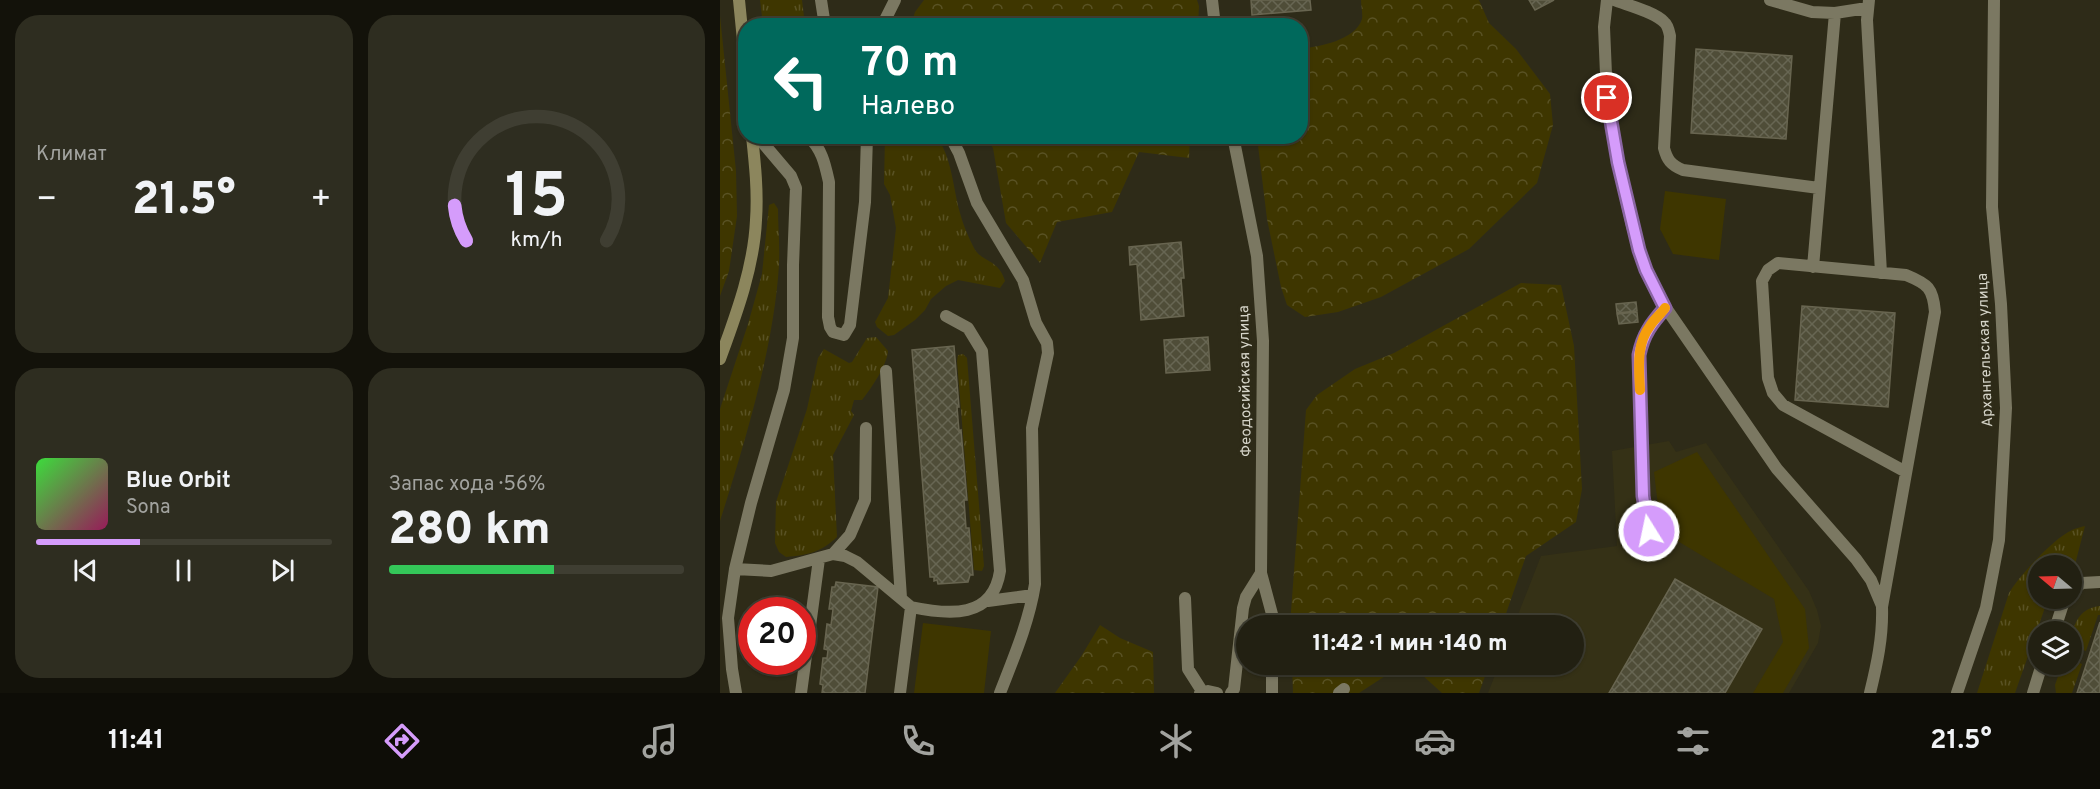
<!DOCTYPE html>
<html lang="ru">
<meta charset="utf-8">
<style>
:root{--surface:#222012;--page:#2e2d20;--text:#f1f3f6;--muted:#a2a39f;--line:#3f3e32;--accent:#d59cfb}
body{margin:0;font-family:Overpass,sans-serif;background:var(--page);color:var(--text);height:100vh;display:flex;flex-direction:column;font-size:22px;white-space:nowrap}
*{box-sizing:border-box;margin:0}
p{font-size:20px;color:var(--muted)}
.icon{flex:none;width:33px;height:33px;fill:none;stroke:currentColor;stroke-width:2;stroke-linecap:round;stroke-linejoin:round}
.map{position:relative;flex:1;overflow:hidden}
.sheet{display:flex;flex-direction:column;gap:15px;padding:15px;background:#13120a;width:720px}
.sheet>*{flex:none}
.hud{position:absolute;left:18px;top:18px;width:570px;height:126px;border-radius:24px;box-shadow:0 2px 4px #0004,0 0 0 2px var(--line);background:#00695c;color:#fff;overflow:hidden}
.needle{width:39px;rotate:289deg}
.buttons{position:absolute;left:1308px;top:555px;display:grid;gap:12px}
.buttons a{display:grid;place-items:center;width:54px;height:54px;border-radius:50%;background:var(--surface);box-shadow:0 2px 4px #0004,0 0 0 2px var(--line);font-size:30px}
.speed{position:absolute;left:18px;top:597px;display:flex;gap:12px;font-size:30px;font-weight:700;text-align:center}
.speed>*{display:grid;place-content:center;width:78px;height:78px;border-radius:50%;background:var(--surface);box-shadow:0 2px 4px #0004,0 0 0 2px var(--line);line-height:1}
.speed .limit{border:9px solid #d22;background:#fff;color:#111}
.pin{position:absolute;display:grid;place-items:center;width:51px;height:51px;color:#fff;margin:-26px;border:3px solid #fff;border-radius:50%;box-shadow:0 2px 6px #0007}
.me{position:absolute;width:66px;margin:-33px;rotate:350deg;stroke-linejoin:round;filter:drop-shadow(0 0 4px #0008)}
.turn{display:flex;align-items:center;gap:21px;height:126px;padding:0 24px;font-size:27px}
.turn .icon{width:78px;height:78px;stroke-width:2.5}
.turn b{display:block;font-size:42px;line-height:51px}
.big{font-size:45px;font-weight:800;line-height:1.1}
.sheet .widget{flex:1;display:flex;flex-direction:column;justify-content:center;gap:9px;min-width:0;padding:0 21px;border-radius:24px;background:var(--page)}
.sheet .dial{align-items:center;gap:0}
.dial svg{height:156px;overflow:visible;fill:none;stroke:var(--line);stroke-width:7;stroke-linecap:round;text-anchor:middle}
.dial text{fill:var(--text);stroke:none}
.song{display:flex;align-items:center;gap:18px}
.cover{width:72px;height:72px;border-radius:9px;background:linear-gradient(135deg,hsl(120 70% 55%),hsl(330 70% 35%))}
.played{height:6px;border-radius:3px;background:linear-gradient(90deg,var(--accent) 35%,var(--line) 35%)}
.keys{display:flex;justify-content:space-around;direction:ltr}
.heat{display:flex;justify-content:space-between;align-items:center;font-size:33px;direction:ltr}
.charge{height:9px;border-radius:4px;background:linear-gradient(90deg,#34c759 56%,var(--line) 0)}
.sheet .tiles{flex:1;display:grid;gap:15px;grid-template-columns:repeat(2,1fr)}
.trip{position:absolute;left:516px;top:615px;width:348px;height:60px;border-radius:30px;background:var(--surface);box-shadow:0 2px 4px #0004,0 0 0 2px var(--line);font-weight:800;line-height:60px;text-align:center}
.dock{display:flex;height:96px;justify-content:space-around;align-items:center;background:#0e0d07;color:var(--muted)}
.dock .icon{width:42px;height:42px}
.dock .current{color:var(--accent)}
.dock b{font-size:27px;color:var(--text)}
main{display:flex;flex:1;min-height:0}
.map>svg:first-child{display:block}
.built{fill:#353116}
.grass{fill:url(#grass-tufts)}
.forest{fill:url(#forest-crowns)}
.green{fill:#3e3600}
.building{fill:url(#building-cross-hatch);stroke:#686550;stroke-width:1.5}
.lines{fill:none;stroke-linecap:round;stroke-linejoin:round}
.service{stroke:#7b7862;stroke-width:12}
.minor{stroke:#7b7862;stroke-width:12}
.tertiary{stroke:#7b7862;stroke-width:12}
.secondary{stroke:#8c865d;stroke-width:12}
.route-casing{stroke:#8a65a3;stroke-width:15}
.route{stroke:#d59cfb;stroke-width:10}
.slow{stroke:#f59e0b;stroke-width:10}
.labels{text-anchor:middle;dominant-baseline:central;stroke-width:6;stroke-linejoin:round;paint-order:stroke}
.street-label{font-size:15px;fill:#d5d4c8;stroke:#2e2b18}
</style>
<main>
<section class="sheet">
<div class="tiles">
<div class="widget"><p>Климат</p>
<div class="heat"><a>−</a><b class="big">21.5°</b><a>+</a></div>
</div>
<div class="widget dial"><svg viewBox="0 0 100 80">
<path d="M14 69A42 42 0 1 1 86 69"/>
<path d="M14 69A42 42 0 0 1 8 51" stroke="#d59cfb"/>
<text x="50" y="56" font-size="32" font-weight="700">15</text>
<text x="50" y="72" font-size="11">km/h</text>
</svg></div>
<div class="widget">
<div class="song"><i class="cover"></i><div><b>Blue Orbit</b><p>Sona</p></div></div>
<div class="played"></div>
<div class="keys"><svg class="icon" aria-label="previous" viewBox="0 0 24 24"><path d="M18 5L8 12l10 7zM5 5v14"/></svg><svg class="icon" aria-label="pause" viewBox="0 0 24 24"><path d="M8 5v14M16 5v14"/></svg><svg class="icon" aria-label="next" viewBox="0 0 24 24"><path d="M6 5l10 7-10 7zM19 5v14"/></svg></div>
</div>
<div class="widget"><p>Запас хода · 56%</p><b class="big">280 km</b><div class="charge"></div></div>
</div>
</section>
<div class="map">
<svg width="1380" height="693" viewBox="0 0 1380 693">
<defs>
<pattern id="grass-tufts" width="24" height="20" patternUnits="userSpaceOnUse" patternTransform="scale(1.5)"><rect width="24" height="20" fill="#3e3600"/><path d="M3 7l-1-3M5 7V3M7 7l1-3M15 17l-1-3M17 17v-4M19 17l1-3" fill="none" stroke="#595224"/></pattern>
<pattern id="forest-crowns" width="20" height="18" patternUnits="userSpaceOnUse" patternTransform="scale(1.5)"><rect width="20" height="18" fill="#3e3600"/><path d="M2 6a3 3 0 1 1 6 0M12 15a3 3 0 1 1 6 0" fill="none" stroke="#595224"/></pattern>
<pattern id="building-cross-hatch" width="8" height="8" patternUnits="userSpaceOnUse" patternTransform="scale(1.5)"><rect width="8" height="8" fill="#4f4d38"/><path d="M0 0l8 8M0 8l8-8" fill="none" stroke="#676653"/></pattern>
</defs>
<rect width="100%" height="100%" fill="#2e2b18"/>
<path class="built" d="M949,441L956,452L986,443L1089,591L1097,610L1101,626L1098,643L1069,693H768L779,665L854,664V626L794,625L821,556L897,546L892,451Z"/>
<path class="grass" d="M40,0H82L85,25H43Z
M165,137H217C232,158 233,188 240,213C243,225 248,236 254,248C261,262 279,259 285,281L280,288L238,280L226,286L211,299L205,310L195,320L174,335L168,336L157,327L155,322L168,298L176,228L170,195L164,184Z
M54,203L58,209C58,227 60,246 59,265C54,347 25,442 0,521V409L28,324L42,274L49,205Z
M156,337L168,351C167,365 151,389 142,400H134L131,411L134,415L113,455L117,537C101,552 88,555 66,557L59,552L55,543L56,502L87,409L98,358L104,349L129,363L132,362L147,338Z
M243,354L247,358L264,566L262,571L254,570L237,361L238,355Z
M1365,526L1352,576V566H1318V598L1328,599L1295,693H1257L1289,593C1299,576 1334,538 1352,530C1356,528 1361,527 1365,526Z
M1380,606V615H1378L1366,651L1352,646C1351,627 1358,608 1380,606Z
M1352,660L1362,664L1352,693H1336L1335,685L1342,665L1352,664Z"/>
<path class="forest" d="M204,0H477L479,6L478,25H191L195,12Z
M641,0H759L769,23L796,49L830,94L833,125L817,183L749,249L661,297L618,312L585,317L567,305L561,287L547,219L537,137L580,136L581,49C599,46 635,41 642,19C643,14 641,6 641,0Z
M0,16L16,171L17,216L9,271L0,296Z
M265,137H470L469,158L419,152L392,212L337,222L320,263L286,223L273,148Z
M801,283L841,285L854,346L862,489L856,522L806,556L782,625H570L586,410L597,395L635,369L674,353Z
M380,625L400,638L433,652L434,693H335L362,655Z
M572,665H769L759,693H722L701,674L687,667L676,669L639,693H573Z"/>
<path class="green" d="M945,191L1006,199L999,260L953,254L940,229Z
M977,452L1085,609L1089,648L1063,693H1033L1063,642L1054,599L941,531L934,472Z
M203,623L271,631L264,693H194Z"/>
<path class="building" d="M531,0H590L591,10L532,15Z
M809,0H834L815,10Z
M976,49L1072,56L1066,139L971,133Z
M461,242L464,278H461L464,316L421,320L417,264L410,265L409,247Z
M916,302L917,311L897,313L896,304Z
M1082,306L1175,313L1168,407L1075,400Z
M917,312L918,322L899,324L897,314Z
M488,337L490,370L446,373L444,340Z
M234,346L239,407H237L239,431L241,430L247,500H244L246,528H249L253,575H250L248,582L218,584L217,580L214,581V577H210L192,350Z
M955,579L1042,629L1005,693H889Z
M116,582L158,587L145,693H102L103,685L100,684L103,658H107L108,650L104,649L107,624L111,625L113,609H109L112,587H115Z
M1380,622V693H1357L1368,659Z"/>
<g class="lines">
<path class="service" d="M101,0L105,26
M887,0L884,27L887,98L898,163L912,226L926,270L946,308L1057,469L1136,559L1151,580L1162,606
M894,0C907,5 935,12 944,22C948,25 949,31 950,36L944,148C947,160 951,165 963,170L1099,188
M1050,0L1092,12L1115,13L1147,8
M1149,0L1147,20L1161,273
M88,136C102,149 105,164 109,182L108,317L110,327L113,332L124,335L130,325L145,202L147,136
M230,136L239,153L257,203L303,280L316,323L327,343L328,353L312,428L315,584C309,622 294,657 280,693
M1093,267L1115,13
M166,371L181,598
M932,544L923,496L919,355C923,334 932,323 946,308
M113,554L130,535L145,500L146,428
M15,569L51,571L113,554L125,556L137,562L191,607L180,693
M1352,590L1362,583L1380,582
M465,598L468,669L482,691
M268,601L313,595
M191,607C229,615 273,619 280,571L262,351L248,328L226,316
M1334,632L1345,598
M16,693L12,669L8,618L15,569L31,503L64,390L73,338V265L76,188L71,176L37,136
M81,693L99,559
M480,693L488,691L497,693
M511,693L514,689L523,608L526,597L541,573
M619,693L624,689
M1150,693C1157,664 1163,637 1162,607L1215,312C1213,288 1208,284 1186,275L1058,263L1048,270L1042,281L1048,378L1053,393L1063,405L1186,472
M1313,693L1322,664"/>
<path class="minor" d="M492,0L495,26
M162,26L175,0
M513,136L537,256L543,341L541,573L552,614V626
M552,664V693"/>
<path class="tertiary" d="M1237,693L1266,608L1279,540L1286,408L1281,304L1272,207L1274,0"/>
<path class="secondary" d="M19,0L26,71
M0,359C16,315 34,267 36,220C38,192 35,164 32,136"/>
</g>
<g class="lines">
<g class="route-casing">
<path id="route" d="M887,98L898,162L919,250L926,270L945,308C932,323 923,334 919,355L923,496L929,531"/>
</g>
<use href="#route" class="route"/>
<path class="slow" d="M920,390C919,368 916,344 930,326C934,319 941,314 945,308"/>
</g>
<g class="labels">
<g class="street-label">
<text transform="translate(1266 350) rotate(-92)">Архангельская улица</text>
<text transform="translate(526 381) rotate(-91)">Феодосийская улица</text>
</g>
</g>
</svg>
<div class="buttons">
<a><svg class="needle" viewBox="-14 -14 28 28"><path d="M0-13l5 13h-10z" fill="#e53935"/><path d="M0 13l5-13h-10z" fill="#a2a39f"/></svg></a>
<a><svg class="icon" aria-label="layers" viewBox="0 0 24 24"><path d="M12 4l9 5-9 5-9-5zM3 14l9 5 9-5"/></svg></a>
</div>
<div class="speed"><div class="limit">20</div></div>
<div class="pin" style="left:887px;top:98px;background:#d93025"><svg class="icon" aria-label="arrive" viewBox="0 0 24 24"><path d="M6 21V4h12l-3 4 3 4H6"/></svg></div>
<svg class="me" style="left:929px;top:531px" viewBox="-20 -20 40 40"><circle r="17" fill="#d59cfb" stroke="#fff" stroke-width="3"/><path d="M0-11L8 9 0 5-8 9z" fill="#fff"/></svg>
<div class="trip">11:42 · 1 мин · 140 m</div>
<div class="hud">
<div class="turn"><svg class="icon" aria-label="left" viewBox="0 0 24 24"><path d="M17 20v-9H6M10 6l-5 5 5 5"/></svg><div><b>70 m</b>Налево</div></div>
</div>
</div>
</main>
<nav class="dock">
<b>11:41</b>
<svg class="icon current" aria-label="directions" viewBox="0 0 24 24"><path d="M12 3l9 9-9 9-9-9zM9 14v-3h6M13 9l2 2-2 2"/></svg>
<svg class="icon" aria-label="music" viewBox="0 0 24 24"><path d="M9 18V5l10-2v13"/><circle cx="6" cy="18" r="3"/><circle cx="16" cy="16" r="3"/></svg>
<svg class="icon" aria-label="phone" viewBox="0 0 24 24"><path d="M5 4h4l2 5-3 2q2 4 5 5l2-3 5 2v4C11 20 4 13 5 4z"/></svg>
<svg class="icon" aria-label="climate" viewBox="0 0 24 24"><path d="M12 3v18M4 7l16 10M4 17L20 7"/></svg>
<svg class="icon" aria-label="car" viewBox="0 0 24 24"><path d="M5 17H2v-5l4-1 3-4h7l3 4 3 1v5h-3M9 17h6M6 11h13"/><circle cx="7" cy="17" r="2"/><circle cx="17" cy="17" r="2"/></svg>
<svg class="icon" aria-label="filters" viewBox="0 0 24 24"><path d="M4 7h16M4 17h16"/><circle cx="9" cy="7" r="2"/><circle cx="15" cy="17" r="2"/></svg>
<b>21.5°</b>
</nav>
